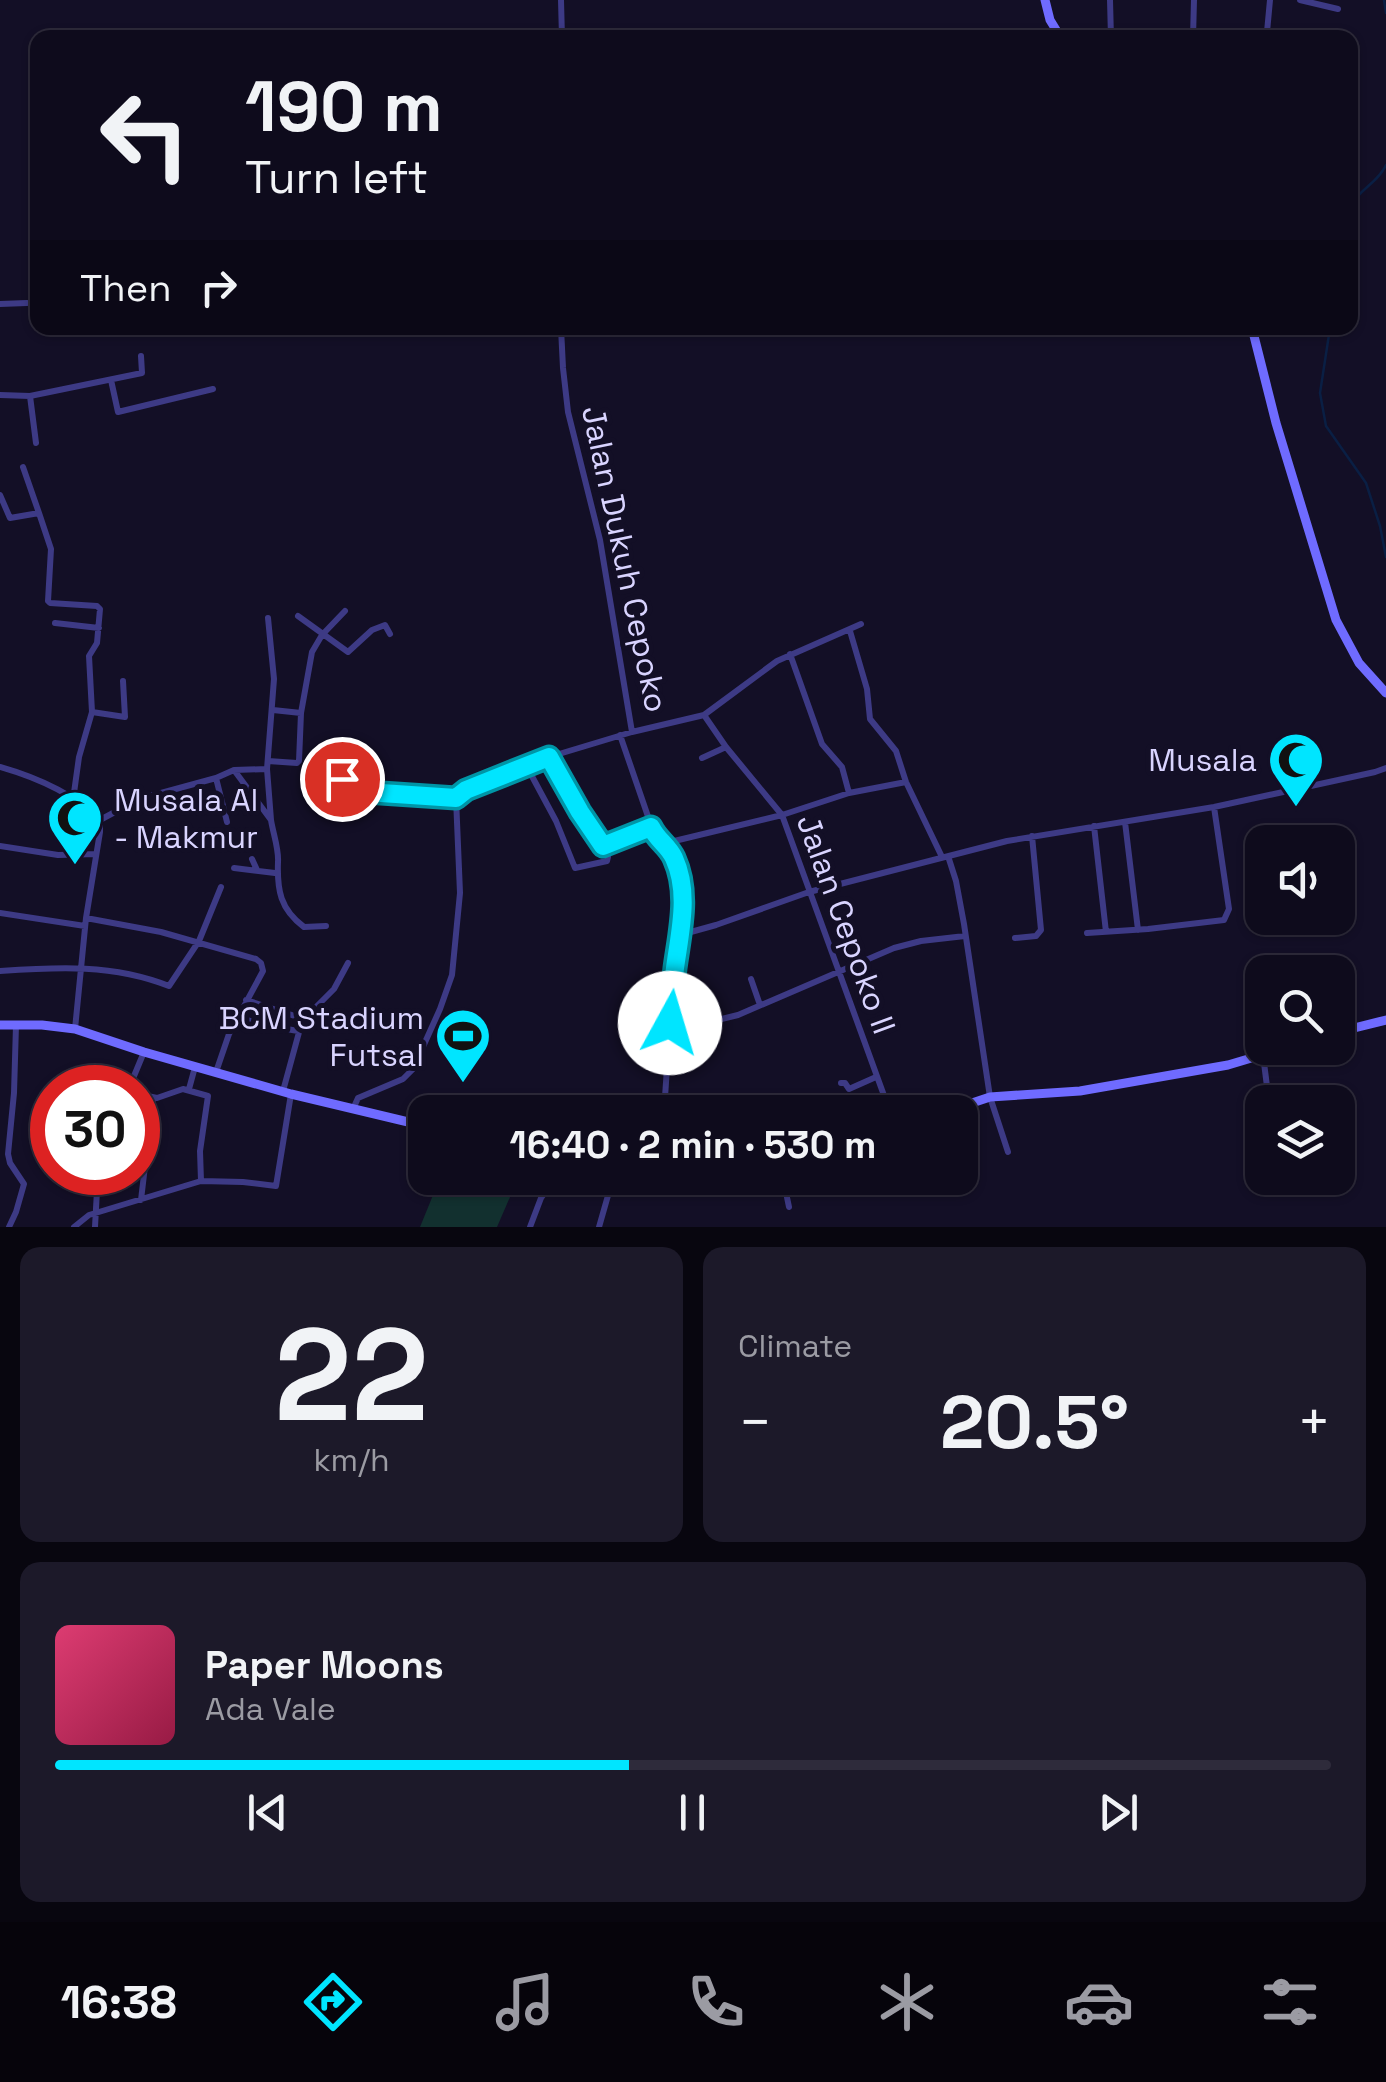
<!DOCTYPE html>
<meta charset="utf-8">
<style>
:root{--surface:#0e0b1c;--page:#1c1929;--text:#f1f3f6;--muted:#9b9ba3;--line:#2e2b3b;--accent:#00e5ff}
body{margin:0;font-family:"Space Grotesk",sans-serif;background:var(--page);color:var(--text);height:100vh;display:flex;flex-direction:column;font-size:38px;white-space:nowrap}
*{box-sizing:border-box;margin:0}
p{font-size:32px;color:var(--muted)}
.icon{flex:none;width:55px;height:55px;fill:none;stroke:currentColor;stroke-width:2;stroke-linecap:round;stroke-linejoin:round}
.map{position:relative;height:1227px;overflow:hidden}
.sheet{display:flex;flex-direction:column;gap:20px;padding:20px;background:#08060f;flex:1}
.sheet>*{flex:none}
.banner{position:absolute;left:30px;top:30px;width:1328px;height:305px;border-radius:20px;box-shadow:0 2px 8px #0004,0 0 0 2px var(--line);background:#0e0b1c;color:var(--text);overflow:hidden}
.fabs{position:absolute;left:1245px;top:825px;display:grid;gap:20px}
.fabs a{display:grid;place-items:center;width:110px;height:110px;border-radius:20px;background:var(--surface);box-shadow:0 2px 8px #0004,0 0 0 2px var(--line);font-size:50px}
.speed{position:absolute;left:30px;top:1065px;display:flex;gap:20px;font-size:50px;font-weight:700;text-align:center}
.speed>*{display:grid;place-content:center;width:130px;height:130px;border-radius:50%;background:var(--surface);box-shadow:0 2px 8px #0004,0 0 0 2px var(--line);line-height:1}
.speed .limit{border:15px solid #d22;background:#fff;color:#111}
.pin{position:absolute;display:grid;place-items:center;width:85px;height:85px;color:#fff;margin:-42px;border:5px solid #fff;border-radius:50%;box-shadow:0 2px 10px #0007}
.me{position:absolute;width:110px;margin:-55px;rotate:6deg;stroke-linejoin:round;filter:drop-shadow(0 0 8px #0008)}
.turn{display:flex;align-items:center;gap:35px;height:210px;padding:0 50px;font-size:45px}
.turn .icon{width:130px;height:130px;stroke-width:2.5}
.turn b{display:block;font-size:70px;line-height:85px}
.then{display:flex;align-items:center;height:95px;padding:0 50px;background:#0003;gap:20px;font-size:38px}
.big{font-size:75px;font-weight:800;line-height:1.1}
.sheet .widget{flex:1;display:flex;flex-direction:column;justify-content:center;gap:15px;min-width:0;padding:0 35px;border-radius:20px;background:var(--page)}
.sheet .dial{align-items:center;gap:0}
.dial b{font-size:130px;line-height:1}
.song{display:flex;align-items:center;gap:30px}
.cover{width:120px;height:120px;border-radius:15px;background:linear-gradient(135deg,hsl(340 70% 55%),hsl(340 70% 35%))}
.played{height:10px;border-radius:5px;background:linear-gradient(90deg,var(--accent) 45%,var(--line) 45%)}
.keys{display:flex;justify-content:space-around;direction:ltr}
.heat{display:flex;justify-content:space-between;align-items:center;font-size:55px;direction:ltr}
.sheet .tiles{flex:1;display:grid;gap:20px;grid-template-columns:1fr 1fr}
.widget:last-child{grid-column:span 2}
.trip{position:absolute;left:408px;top:1095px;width:570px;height:100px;border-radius:20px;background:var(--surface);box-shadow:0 2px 8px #0004,0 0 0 2px var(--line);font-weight:800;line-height:100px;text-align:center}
.tab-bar{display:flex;height:160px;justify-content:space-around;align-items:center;background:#06040b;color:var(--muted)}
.tab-bar .icon{width:70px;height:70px}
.tab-bar .selected{color:var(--accent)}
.tab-bar b{font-size:45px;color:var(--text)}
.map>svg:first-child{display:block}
.green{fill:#12302f}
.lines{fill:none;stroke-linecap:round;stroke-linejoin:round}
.stream{stroke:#0a1f44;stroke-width:2.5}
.minor{stroke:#3d3a85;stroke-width:6}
.secondary{stroke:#6f6bff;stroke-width:9}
.route-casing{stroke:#0095a6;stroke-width:25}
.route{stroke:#00e5ff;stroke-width:18}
.labels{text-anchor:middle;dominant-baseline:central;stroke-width:10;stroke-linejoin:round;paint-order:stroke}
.street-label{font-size:32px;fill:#d9d4ff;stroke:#130f26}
.poi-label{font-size:32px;fill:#d9d4ff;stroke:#130f26;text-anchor:end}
</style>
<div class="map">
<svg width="1386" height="1227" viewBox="0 0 1386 1227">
<rect width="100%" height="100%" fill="#130f26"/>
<path class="green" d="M440,1178H508L517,1181L497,1227H420Z"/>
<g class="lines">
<path class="stream" d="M1384,0L1386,13
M1350,207C1358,190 1378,183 1386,165
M1330,328L1320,393L1326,426L1366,483L1380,526L1386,557"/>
<path class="minor" d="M561,0L562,38
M1110,0L1111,38
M1300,0L1338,9
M1267,32L1270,0
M1193,38L1194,0
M0,304L27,303
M561,328L563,368L568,412L600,540L632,732
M111,380L118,412L213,389
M0,395L30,396L142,373L141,356
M30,396L36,443
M0,495L10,518L39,513L23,467
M39,513L51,549L48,601L50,603L97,606L100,609L97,643L89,656L92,712
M298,616L348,652L372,630L385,625L390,634
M55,623L99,628
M850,631L867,689L870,719L896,751L906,782L942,857
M790,654L822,744L842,767L849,793
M273,710L301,713L312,652L322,635L345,611
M704,715L726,747L782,815L890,1112
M620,735L653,831L658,839L666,843L675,860L682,883L683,905L670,1023L664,1112
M702,758L726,747
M268,761L297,763L299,761L301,713
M0,767C35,777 74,794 100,820V832L86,918L75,1029
M527,767L556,821L575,868L607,861L608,857C592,822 566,792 549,757
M234,770L267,769
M216,778L234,770L271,820L267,769L274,679L268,618
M342,779L351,791L456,798
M73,800L79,757L92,712L125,717L123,681
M100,820L139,799L216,778L227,822
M271,820C273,833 279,849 278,862C277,890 280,909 304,927L326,926
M1125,822L1138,930
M1094,826L1106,932
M666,843L782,815L849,793L906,782
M0,846L58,855L96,854
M603,846L651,827
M948,856L956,881L964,924L990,1097L1008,1152
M252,859L257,870
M234,868L275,873
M0,913L85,926
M86,918L161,932L256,959L261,963L263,971L229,1034L216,1072
M1087,933L1148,929L1224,920L1229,909L1214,807
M680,935L716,925L809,892L1007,841L1214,807L1375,772L1386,768
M1015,938L1036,936L1041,930L1032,836
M0,971C58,967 113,964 169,986L199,941L221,887
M751,979L760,1005
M246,1000L304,1019
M237,1016L258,1024L298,1031
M670,1023L709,1022L738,1015L894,948L921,941L965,936
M1263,1055L1269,1102
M841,1083H845L849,1089L876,1077
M129,1088L144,1052
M189,1089L195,1067
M283,1091L301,1025L304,1019L334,989L348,963
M138,1094L157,1098L183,1089L208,1096L200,1151L201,1181
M353,1109L358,1098L403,1079L413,1069L440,1009L452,975L460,893L456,798L459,794L549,757L632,732L704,715L777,661L861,624
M783,1178L789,1207
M141,1200L153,1098
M9,1227L16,1212L24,1184L10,1163L8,1154L14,1093L16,1025
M74,1227L89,1215L201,1181L243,1182L276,1186L291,1094
M95,1227L98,1172
M530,1227L541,1198L555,1178
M599,1227L613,1178"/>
<path class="secondary" d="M1045,0L1050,20L1061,38
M1252,328L1276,423L1336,620L1359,663L1386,693
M0,1025H42L75,1029L144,1052L291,1094L425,1126
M1338,1032L1386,1020
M945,1112L990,1097L1080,1091L1228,1065L1285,1048
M680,1178H724"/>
</g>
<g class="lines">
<g class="route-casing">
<path id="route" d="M342,779L351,791L456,798L466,790L549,757L580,812L603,846L651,827C657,840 668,845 674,858C690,893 680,931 675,968C673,986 671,1005 670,1023"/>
</g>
<use href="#route" class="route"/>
</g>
<defs>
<g id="mosque-pin" transform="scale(2.875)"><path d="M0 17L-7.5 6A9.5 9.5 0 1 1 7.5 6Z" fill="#00e5ff" stroke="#130f26"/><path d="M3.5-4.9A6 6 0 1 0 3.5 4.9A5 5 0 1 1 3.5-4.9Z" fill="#111"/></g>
<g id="stadium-pin" transform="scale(2.875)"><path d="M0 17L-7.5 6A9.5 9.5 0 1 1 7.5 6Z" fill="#00e5ff" stroke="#130f26"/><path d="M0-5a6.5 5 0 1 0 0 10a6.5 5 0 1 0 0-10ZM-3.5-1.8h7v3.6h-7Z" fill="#111"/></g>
</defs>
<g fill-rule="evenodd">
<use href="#mosque-pin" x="1296" y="760"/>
<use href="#mosque-pin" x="75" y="818"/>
<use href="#stadium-pin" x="463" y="1036"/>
</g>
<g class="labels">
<g class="street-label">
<text transform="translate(625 559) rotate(78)">Jalan Dukuh Cepoko</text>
<text transform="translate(846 924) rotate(70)">Jalan Cepoko II</text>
</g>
<g class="poi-label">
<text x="1257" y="760">Musala</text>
<text x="114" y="800" text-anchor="start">Musala Al<tspan x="114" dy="37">- Makmur</tspan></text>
<text x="424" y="1018">BCM Stadium<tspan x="424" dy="37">Futsal</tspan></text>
</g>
</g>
</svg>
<div class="fabs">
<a><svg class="icon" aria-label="sound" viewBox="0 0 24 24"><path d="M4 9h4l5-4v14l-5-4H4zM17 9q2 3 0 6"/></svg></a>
<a><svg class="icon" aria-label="search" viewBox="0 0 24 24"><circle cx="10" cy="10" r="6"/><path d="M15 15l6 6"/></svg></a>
<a><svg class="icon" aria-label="layers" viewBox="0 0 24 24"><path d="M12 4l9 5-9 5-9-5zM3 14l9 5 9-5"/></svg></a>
</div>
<div class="speed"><div class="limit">30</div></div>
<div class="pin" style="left:342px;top:779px;background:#d93025"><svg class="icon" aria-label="arrive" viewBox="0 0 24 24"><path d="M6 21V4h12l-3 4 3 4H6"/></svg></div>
<svg class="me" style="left:670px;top:1023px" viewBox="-20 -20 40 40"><circle r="19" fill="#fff"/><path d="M0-13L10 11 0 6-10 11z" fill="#00e5ff"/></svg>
<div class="trip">16:40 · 2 min · 530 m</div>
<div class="banner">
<div class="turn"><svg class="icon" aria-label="left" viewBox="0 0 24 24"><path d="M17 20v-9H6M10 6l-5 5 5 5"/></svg><div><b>190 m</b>Turn left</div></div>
<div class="then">Then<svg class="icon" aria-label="right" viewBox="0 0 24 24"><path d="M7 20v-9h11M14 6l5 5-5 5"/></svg></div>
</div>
</div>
<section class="sheet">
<div class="tiles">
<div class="widget dial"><b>22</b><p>km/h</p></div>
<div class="widget"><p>Climate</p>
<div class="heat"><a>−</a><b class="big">20.5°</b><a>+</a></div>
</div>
<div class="widget">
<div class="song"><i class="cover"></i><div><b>Paper Moons</b><p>Ada Vale</p></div></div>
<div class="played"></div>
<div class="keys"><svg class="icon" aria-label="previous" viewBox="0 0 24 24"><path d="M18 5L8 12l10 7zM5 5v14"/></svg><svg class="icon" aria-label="pause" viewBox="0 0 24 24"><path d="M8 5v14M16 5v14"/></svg><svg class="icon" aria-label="next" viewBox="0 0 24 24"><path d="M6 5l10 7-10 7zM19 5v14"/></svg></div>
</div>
</div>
</section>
<nav class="tab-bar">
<b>16:38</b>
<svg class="icon selected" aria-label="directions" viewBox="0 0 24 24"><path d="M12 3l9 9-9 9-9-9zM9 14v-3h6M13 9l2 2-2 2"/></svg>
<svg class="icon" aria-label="music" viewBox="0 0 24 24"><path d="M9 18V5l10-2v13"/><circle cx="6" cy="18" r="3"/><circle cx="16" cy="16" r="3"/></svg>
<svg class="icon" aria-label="phone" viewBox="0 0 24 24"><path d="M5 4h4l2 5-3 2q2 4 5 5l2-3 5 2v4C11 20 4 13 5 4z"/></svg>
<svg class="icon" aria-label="climate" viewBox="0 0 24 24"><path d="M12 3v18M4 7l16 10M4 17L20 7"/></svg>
<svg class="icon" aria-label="car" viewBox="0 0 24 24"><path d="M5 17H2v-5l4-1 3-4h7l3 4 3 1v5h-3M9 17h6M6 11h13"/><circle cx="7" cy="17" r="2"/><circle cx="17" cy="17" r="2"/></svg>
<svg class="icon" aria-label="filters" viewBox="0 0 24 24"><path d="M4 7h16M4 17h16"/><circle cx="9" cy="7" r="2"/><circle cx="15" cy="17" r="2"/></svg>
</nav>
